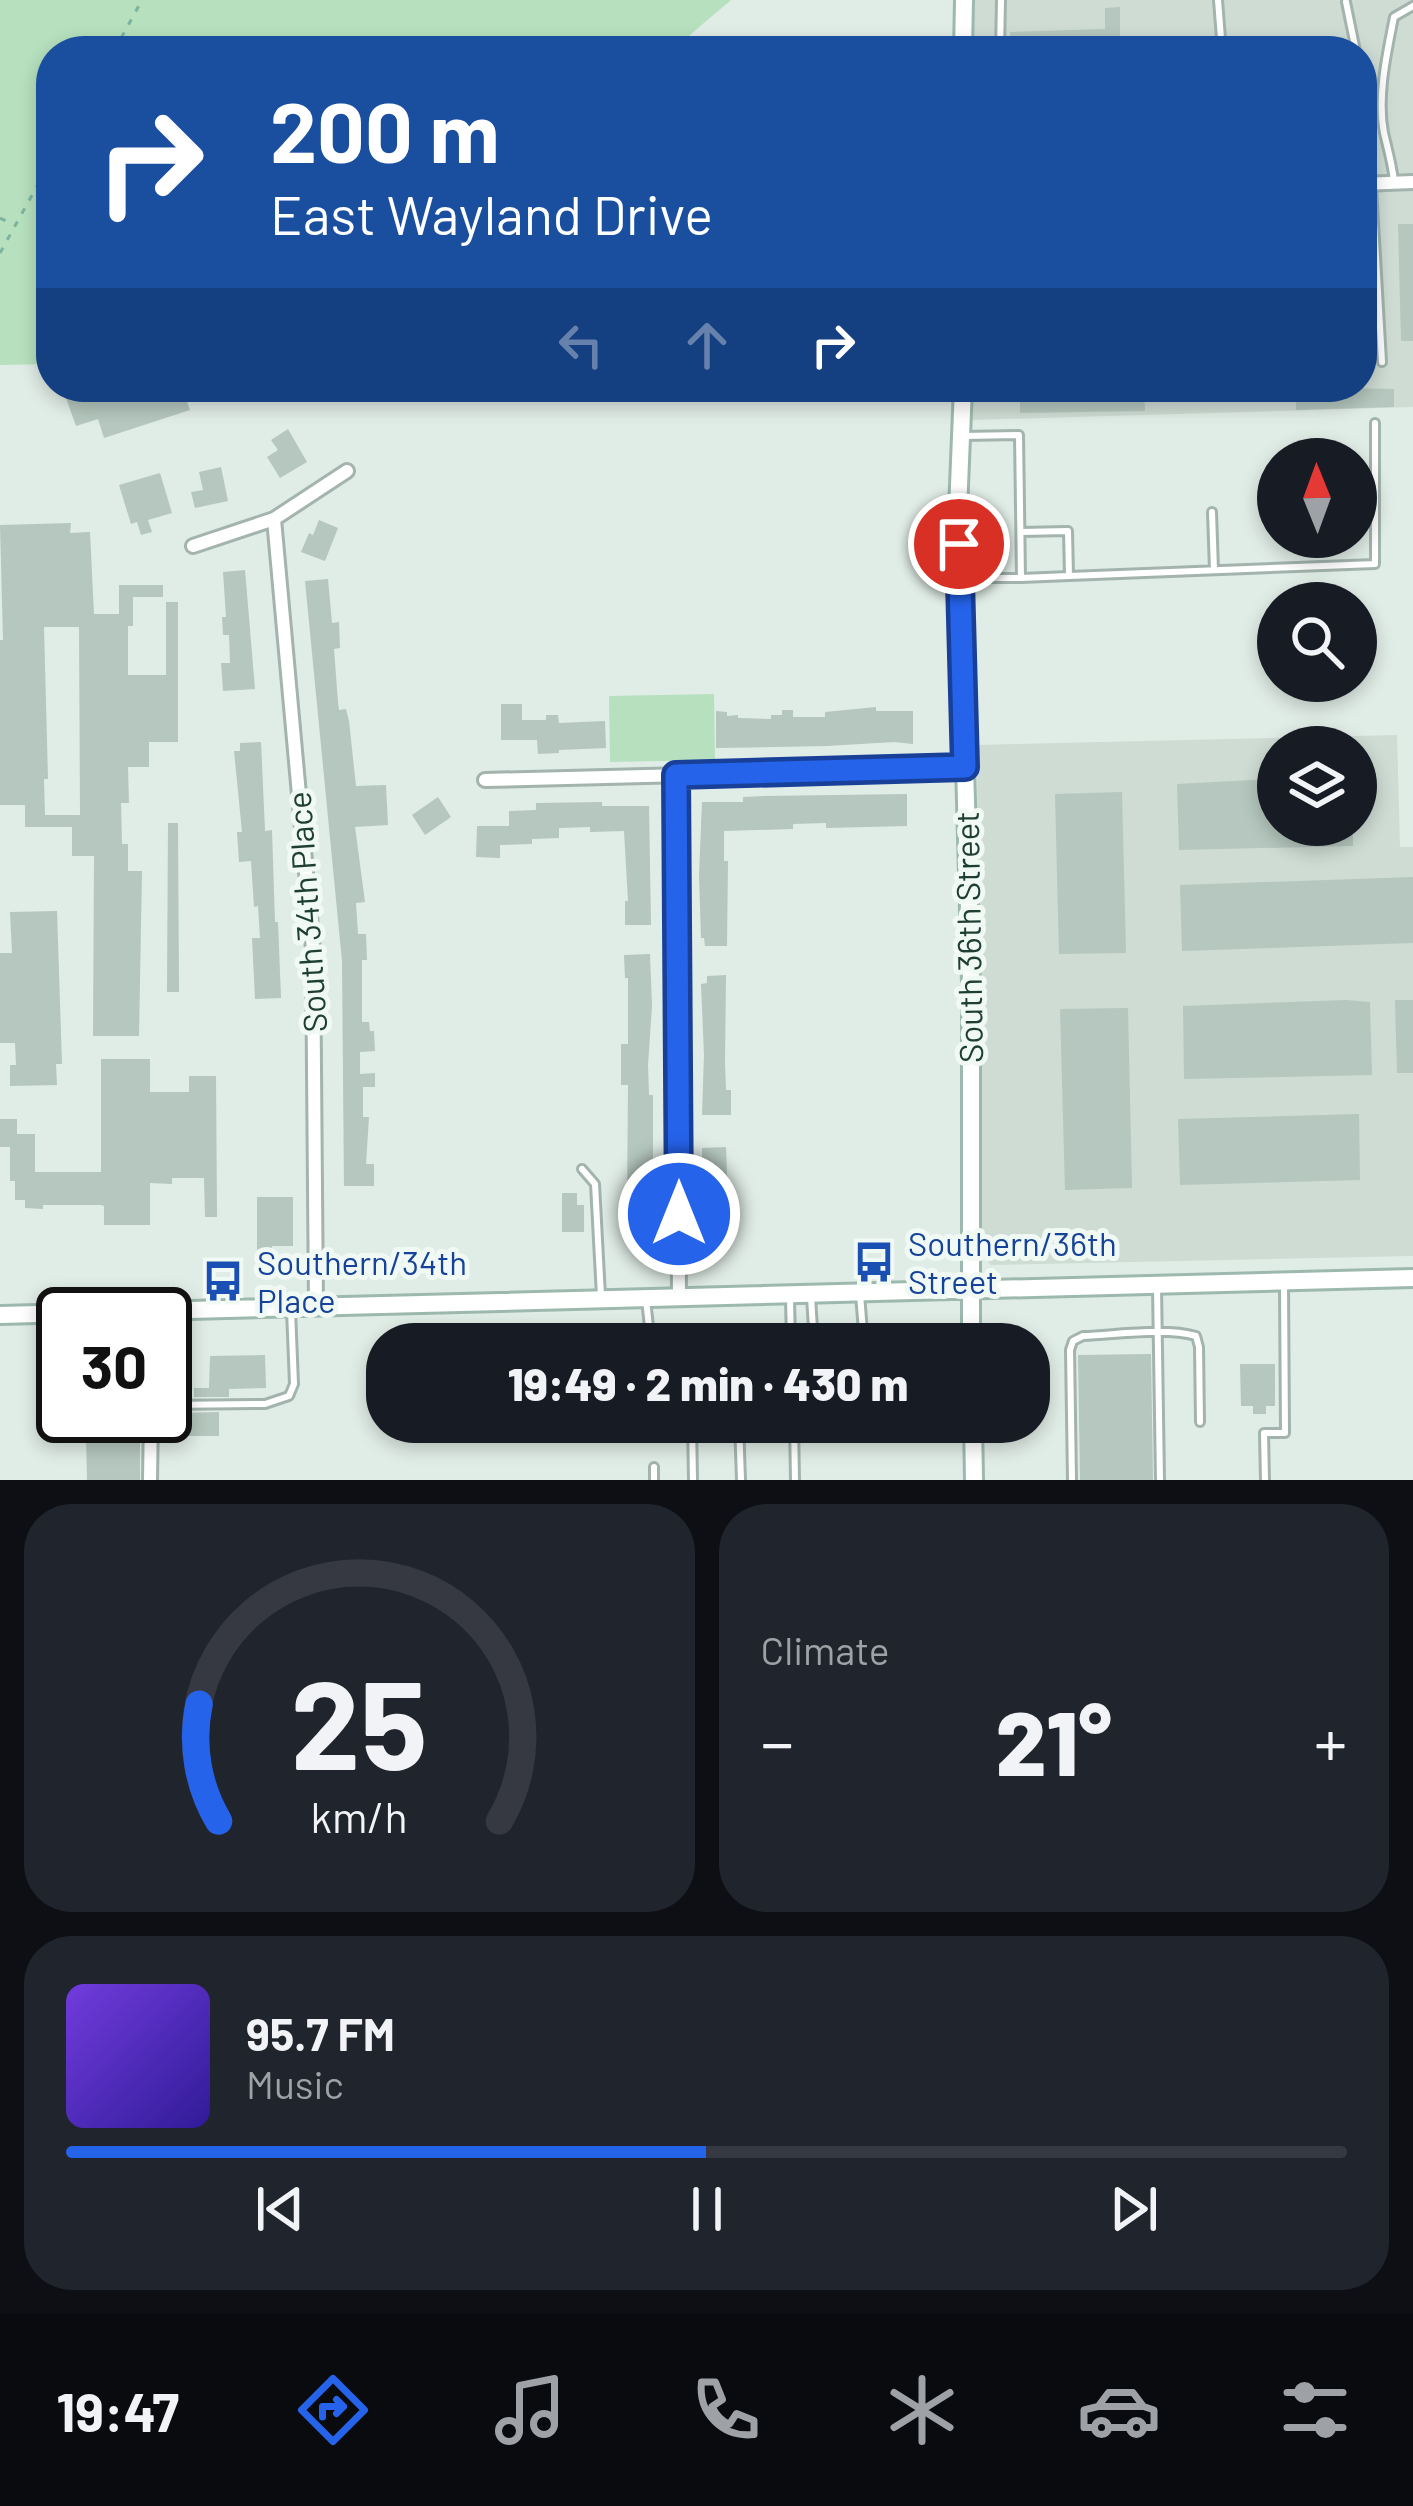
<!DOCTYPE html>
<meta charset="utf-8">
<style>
:root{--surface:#171b24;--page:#20242c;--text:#f1f3f6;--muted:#9ea1a6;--line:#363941;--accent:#2563eb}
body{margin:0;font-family:Barlow,sans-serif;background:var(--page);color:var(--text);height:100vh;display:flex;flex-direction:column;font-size:45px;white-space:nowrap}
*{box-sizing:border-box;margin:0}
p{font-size:39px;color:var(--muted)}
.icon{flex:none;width:66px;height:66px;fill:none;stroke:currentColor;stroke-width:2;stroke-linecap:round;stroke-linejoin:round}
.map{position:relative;height:1480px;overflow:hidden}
.sheet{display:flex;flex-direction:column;gap:24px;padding:24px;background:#0d0f14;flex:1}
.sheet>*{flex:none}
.top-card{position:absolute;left:36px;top:36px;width:1341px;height:366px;border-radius:48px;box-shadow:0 6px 18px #0003;background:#1a4fa0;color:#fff;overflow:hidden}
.needle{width:78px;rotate:359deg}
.tools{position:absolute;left:1257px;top:438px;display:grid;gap:24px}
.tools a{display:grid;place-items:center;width:120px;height:120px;border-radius:50%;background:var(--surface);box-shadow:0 6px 18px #0003;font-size:60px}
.speed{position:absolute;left:36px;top:1287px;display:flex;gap:24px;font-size:60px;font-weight:700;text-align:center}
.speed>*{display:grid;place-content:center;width:156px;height:156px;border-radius:50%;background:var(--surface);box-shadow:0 6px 18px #0003;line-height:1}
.speed .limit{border:6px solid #111;border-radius:18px;background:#fff;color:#111}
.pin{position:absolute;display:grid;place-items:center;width:102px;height:102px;color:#fff;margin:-51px;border:6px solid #fff;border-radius:50%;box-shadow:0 3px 12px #0007}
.me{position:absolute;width:132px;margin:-66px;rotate:0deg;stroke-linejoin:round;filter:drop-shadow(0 0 9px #0008)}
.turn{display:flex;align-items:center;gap:42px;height:252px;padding:0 36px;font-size:54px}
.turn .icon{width:156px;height:156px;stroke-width:2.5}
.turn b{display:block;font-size:84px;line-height:102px}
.lanes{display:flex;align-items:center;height:114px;padding:0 36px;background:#0003;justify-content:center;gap:60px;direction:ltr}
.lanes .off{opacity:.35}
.big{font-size:90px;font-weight:800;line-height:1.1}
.sheet .card{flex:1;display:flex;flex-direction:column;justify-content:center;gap:18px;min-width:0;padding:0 42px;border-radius:48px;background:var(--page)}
.sheet .dial{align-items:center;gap:0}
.dial svg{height:312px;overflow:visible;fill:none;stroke:var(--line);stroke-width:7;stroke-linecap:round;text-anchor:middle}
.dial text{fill:var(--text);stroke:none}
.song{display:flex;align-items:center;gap:36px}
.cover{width:144px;height:144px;border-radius:18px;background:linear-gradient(135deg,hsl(260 70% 55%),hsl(250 70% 35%))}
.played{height:12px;border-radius:6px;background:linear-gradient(90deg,var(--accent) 50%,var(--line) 50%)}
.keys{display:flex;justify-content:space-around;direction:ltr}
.heat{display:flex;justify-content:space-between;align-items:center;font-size:66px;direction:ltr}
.sheet .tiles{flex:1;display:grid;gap:24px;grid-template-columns:1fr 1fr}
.card:last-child{grid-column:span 2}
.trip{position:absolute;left:366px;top:1323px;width:684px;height:120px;border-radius:48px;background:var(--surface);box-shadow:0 6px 18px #0003;font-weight:800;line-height:120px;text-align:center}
.tabs{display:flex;height:192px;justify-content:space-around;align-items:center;background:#090b0e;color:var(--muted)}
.tabs .icon{width:84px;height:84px}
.tabs .current{color:var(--accent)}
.tabs b{font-size:54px;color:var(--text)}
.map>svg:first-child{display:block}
.built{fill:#cedcd4;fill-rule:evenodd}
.green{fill:#b6e0be}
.building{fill:#b5c7be;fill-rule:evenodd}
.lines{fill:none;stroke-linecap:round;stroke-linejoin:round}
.lane-casing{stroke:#a2b4ad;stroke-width:12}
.street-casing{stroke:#a2b4ad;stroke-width:18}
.secondary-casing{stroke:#9db9ad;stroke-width:22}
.path{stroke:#7db39d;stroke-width:3;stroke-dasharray:6 9;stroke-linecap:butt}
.lane{stroke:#fff;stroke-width:6}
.street{stroke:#fff;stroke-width:12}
.secondary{stroke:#fff;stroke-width:16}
.route-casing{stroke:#184099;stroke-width:30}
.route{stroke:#2563eb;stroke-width:21}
.labels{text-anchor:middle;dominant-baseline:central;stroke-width:10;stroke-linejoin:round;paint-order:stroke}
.street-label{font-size:33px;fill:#1f3e33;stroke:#f0f9f4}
.transit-label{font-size:33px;fill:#164399;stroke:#f0f9f4;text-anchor:start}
</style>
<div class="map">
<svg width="1413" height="1480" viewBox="0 0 1413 1480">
<rect width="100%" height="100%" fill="#e0ece6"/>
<path class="built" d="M968,0H1413V407L970,420L969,387H1362V51H968Z
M1397,735L1400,847H1413V1256L991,1265L983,1256L980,1246L977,745ZM1278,747H1356V825H1278Z"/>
<path class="green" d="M0,0H731L671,51H51V364L0,365Z
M714,694L715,760L610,762L609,696Z"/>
<path class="building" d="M1120,7V40L1200,38L1201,51H1011L1010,32L1105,29V8Z
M1398,224H1413V341H1401Z
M62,387H75L79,399L116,387H182L190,410L104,438L98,419L76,426Z
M1020,387H1144L1145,411L1020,413Z
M1296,387L1394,389V407L1296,410Z
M288,429L307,462L280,478L267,457L278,450L271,440Z
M221,467L228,501L195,508L191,492L203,490L199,472Z
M160,473L172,513L148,520L152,532L141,535L137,522L131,524L119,485Z
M319,520L338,528L325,561L301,552L309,533L313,535Z
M71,523L70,533L90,532L94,614H119V585H163V597H133V626H128V675H166V602H178V742H149V767H128L129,803H121L122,844H128V871H142L139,1036H93L94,856H72V827H25V805H0V640H3L0,525ZM44,627H79L80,815H45L44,779H48Z
M245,570L255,689L223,691L221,663H230L229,635H223L222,617H226L223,572Z
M328,579L332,623L339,622L340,648L334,649L338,702L339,710L346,709L349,721L356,786L386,785L388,825L355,827L365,902L356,903L358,934H366L367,960H362V1022H369L370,1031H374L375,1051L360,1052V1074L375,1073V1087H363V1117H369L366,1164H374V1186H344L342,961L305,581Z
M501,704H522V720H546V715H558L559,723L605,721L606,748L559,750V753L538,754L537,740H501Z
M876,707V711H913V744L894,742L827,746L716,748V711L727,712V716L738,715V718L771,719V715H782V710H793V717H825V712Z
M261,742L265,831L272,830L275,922H278L281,998L255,999L252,938H260L258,906L254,907L251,861L239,862L237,832H242L234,751H240V743Z
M1253,780L1278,781V825H1353V846L1179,850L1177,784Z
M1122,792L1126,953L1059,954L1055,794Z
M907,794V826L826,828V823L793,824V829L724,831V861H728L727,946H705L704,938H701L699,875L702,802H743V797L765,796Z
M438,797L451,817L425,835L412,815Z
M602,802V806H649L651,925H625V901H628L624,831L590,832V827L559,828V838L532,839V844L500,845V858L476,857L477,826H509V811L536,810V803Z
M168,823H178L179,992H167Z
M1413,877V943L1182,951L1180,885Z
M57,911L62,1064H56L57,1085L10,1086V1065H16L15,1043H0V953H12L10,912Z
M650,954L652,1006L648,1065L649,1095H653V1204L627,1205L628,1085H621V1044H628V978H625L624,955Z
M726,975L725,1061L726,1090H731V1115H702L704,1055L701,984L707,983V976Z
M1346,1000L1370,1002L1372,1075L1184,1079L1183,1006Z
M1395,1000H1413V1073H1397Z
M1128,1008L1132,1188L1065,1190L1060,1009Z
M101,1059H150V1092H189V1076H216L217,1217H205L204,1178H172V1184L150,1183V1225H104V1206L101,1205H43V1209L25,1208V1200H15V1181H10V1147H0V1119H17V1134H35V1172H101Z
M1359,1114L1360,1180L1180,1185L1178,1119Z
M726,1147L729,1228H702V1148Z
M562,1193H577V1205H584V1232H562Z
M257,1197H293V1246H272V1261H257Z
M1151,1354L1153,1480H1080L1078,1355Z
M265,1355L266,1388L229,1389V1397H194V1388H209L210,1356Z
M1240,1364H1275V1406H1266V1414H1253V1406H1241Z
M219,1412V1436H180L181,1413Z
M86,1434H140V1480H87Z"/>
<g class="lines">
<g class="lane-casing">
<path id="lane" d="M1218,0L1222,51
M1346,2L1356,51
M1000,51L1001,0
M1394,181C1392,163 1388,150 1384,133C1377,96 1387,53 1394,17L1413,6
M1372,187L1382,362
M1206,387V394
M962,436L1019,435L1021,578H964
M1212,512L1214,570
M1069,576L1375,564V423
M1021,578L1069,576L1068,531L1021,532
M582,1169L595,1184L601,1296
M1157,1286L1160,1480
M860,1294L864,1344
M790,1297L791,1344
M811,1297L814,1344
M646,1300L651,1344
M165,1405L265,1404L289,1396L294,1384L291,1310
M692,1422L693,1480
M739,1422L741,1480
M794,1422L795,1480
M654,1467V1480
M1072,1480L1070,1350L1073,1341L1083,1336C1116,1335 1164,1327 1196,1336L1199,1347L1200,1422
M1265,1480L1264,1433H1285L1284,1286"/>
</g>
<g class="street-casing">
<path id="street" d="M1362,184L1413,182
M274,519L313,949L316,1307
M193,546L274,519L347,471
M676,775L679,1297
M485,780L965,768
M150,1480L151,1416"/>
</g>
<g class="secondary-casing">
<path id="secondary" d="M963,51L964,0
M963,387L958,511L971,983V1344
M0,1315L1413,1278
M973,1422L974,1480"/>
</g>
<path class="path" d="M114,51L142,0
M0,218L12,224
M0,253L51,161"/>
<use href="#lane" class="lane"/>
<use href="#street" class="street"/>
<use href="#secondary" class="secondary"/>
</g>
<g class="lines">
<g class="route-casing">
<path id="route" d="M679,1214L676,775L965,767L959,544"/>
</g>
<use href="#route" class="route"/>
</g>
<defs>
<g id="bus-bare" transform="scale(3.24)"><path d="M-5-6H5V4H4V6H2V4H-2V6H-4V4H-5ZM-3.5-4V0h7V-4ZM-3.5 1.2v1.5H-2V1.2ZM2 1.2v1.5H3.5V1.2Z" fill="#1a4fb4" stroke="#f0f9f4" stroke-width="2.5" paint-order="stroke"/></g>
</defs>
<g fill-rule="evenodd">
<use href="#bus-bare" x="874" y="1262"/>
<use href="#bus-bare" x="223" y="1281"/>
</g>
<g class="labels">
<g class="street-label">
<text transform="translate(306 912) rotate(-94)">South 34th Place</text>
<text transform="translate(968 937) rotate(-91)">South 36th Street</text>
</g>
<g class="transit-label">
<text x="908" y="1243">Southern/36th<tspan x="908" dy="38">Street</tspan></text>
<text x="257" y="1262">Southern/34th<tspan x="257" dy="38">Place</tspan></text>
</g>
</g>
</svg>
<div class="tools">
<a><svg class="needle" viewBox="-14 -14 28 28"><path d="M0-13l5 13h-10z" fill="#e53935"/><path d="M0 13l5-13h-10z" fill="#9ea1a6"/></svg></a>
<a><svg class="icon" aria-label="search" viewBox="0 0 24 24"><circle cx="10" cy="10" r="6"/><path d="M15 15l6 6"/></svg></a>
<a><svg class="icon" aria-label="layers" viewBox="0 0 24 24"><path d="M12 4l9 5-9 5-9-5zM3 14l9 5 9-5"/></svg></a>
</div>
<div class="speed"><div class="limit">30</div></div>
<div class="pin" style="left:959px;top:544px;background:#d93025"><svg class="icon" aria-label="arrive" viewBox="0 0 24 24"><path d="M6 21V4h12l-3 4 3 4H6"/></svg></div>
<svg class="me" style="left:679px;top:1214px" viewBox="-20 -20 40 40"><circle r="17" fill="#2563eb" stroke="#fff" stroke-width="3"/><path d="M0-11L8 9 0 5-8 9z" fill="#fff"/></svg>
<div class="trip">19:49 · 2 min · 430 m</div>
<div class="top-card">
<div class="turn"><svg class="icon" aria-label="right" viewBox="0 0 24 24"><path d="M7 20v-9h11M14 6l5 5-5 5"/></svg><div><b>200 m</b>East Wayland Drive</div></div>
<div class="lanes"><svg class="icon off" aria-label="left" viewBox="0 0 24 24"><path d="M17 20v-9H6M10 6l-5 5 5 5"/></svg><svg class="icon off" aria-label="ahead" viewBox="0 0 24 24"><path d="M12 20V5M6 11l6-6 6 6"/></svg><svg class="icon" aria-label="right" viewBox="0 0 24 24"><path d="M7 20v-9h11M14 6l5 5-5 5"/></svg></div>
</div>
</div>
<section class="sheet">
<div class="tiles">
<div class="card dial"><svg viewBox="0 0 100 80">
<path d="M14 69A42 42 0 1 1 86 69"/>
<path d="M14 69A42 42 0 0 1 9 39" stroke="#2563eb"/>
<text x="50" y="56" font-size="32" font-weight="700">25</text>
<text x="50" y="72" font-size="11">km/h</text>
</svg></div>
<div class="card"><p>Climate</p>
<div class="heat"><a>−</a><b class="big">21°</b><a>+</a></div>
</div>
<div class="card">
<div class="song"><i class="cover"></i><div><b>95.7 FM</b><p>Music</p></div></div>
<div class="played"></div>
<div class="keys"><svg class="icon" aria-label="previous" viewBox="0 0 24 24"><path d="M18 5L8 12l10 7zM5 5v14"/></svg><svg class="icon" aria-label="pause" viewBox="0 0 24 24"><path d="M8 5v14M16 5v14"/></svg><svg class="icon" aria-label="next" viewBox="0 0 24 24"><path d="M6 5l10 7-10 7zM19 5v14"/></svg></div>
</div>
</div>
</section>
<nav class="tabs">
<b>19:47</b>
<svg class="icon current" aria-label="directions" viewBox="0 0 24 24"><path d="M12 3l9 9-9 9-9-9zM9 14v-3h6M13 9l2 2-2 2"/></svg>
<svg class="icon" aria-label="music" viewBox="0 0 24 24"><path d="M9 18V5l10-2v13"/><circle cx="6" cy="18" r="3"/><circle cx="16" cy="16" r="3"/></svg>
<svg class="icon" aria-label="phone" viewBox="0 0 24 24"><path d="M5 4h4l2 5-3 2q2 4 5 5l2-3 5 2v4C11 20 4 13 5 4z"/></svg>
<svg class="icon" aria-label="climate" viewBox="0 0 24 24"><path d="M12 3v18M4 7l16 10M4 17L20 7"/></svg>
<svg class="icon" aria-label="car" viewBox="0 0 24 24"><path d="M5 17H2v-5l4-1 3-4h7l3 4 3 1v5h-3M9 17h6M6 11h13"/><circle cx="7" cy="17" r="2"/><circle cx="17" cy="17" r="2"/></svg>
<svg class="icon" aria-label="filters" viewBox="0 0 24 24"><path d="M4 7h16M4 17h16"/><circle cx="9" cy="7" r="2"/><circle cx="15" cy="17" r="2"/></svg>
</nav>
